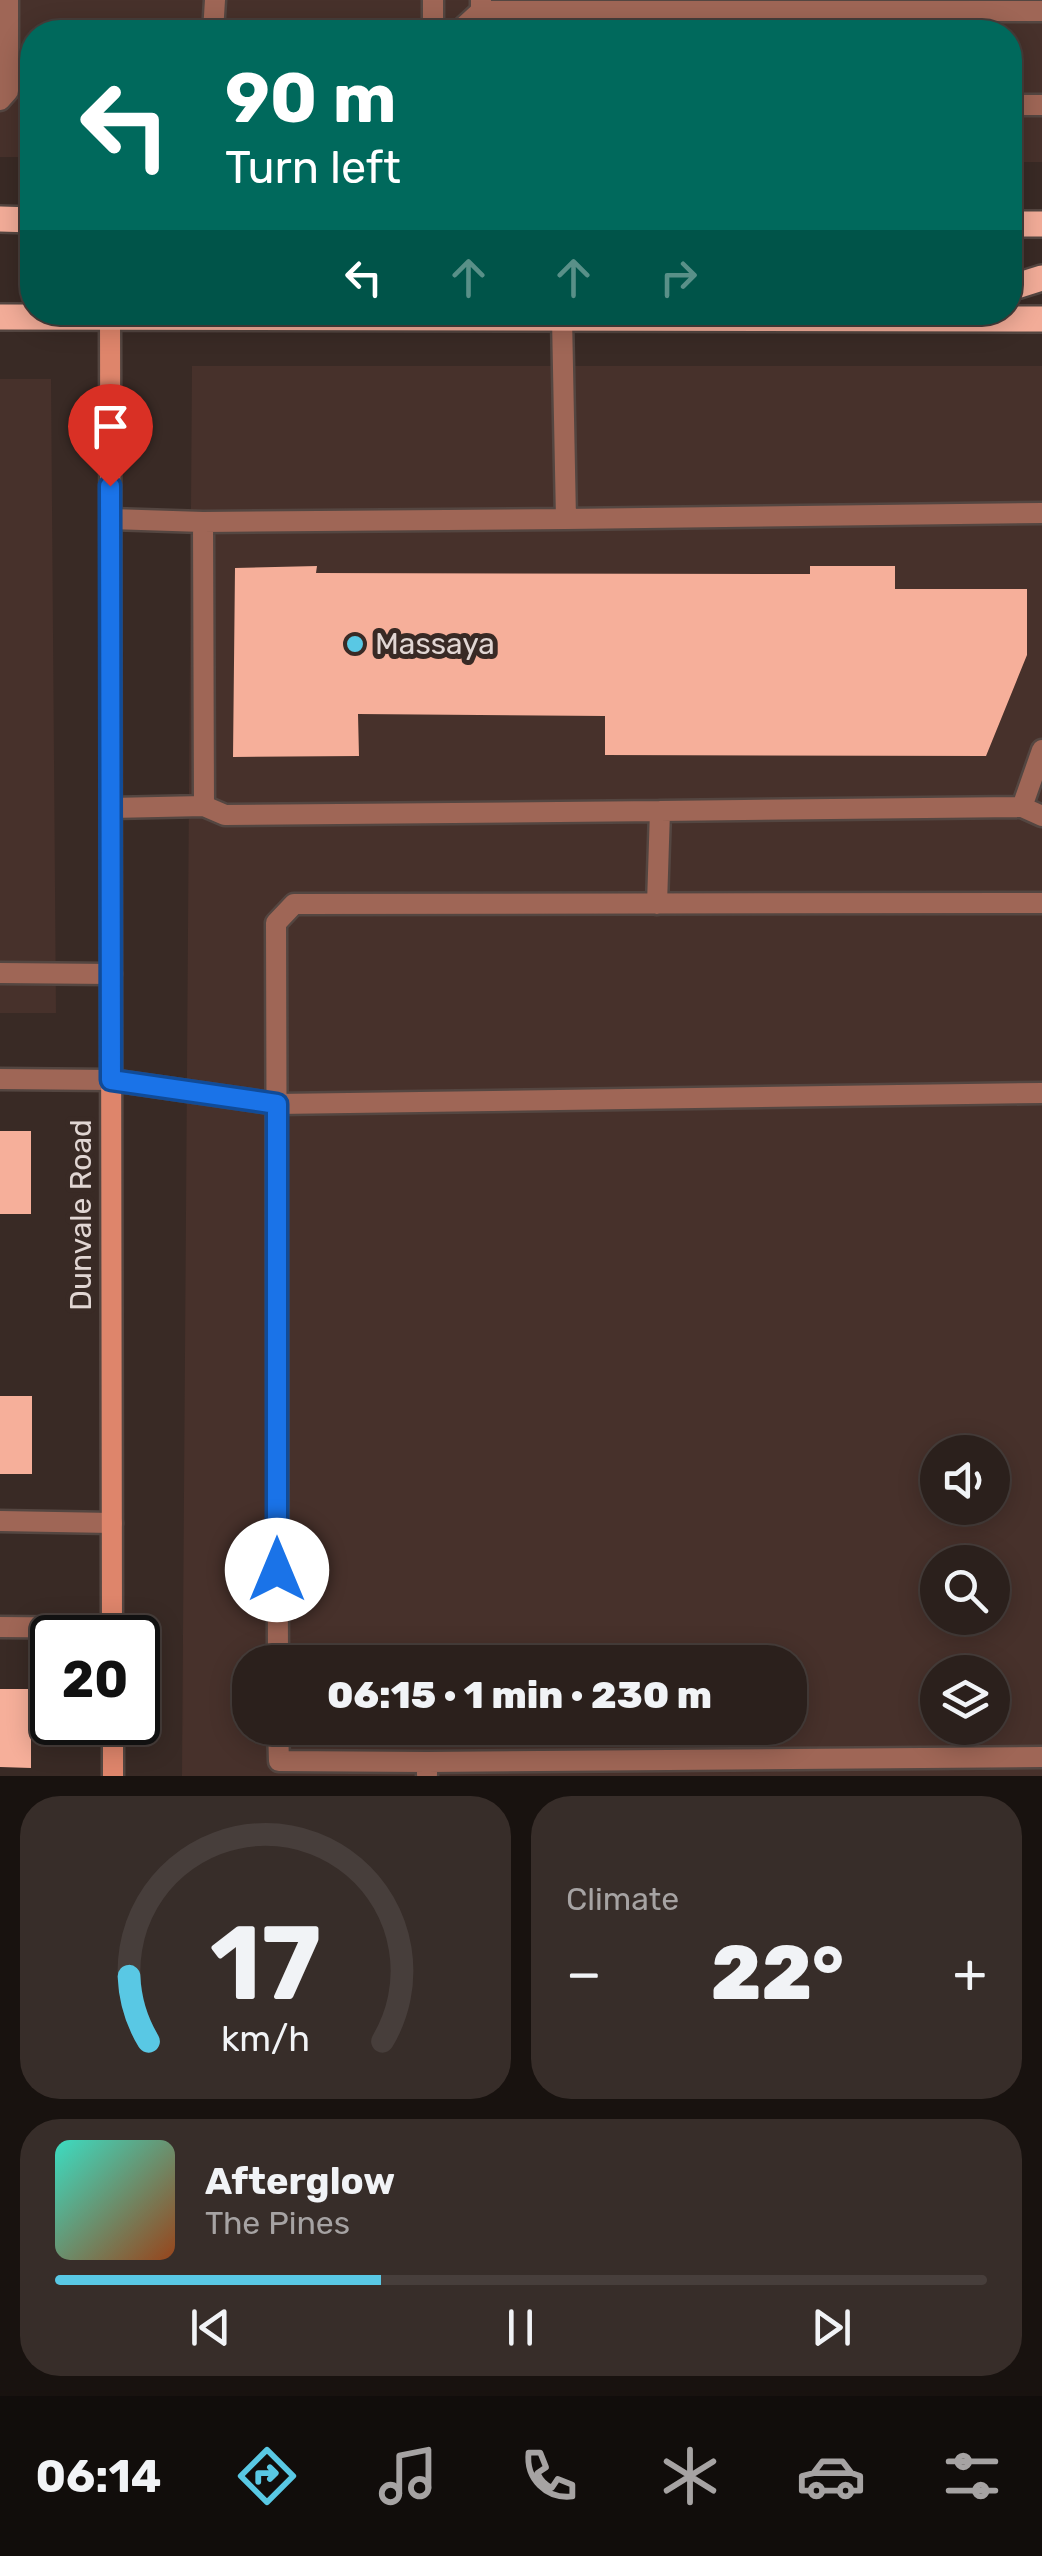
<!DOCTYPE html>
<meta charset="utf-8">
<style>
:root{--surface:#2b201c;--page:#372d29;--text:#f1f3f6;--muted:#a6a3a3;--line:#473e3b;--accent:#59c8e4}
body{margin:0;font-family:Rubik,sans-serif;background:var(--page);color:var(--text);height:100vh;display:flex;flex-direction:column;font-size:38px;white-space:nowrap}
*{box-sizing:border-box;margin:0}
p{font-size:32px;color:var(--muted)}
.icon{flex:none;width:55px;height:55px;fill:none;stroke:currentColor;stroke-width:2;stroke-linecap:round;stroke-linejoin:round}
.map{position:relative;height:1776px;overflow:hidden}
.details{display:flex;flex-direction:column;gap:20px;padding:20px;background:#18120f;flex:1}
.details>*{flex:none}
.banner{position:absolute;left:20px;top:20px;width:1002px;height:305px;border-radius:40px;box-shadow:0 5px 25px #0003,0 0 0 2px var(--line);background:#00695c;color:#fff;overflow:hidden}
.controls{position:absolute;left:920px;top:1435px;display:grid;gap:20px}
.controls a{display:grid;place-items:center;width:90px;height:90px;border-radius:50%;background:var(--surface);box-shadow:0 5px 25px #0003,0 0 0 2px var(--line);font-size:50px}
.speed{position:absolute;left:30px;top:1615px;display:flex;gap:20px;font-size:50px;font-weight:700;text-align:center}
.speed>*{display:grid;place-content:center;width:130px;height:130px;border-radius:50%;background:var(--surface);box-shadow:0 5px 25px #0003,0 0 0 2px var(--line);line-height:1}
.speed .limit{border:5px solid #111;border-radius:15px;background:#fff;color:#111}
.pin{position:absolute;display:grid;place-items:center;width:85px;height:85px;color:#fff;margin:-102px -42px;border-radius:50% 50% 50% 0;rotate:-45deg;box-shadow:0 0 10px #0007}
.pin .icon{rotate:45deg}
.me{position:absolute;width:110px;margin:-55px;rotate:0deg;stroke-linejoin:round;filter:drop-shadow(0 0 8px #0008)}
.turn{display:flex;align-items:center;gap:35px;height:210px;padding:0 40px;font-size:45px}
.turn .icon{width:130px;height:130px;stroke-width:2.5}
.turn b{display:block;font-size:70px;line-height:85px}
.lanes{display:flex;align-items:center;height:95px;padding:0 40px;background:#0003;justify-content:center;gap:50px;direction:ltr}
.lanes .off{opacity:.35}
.big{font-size:75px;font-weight:800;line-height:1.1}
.details .card{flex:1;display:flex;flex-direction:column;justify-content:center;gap:15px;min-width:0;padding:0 35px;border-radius:40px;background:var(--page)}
.details .dial{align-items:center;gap:0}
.dial svg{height:260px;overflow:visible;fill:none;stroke:var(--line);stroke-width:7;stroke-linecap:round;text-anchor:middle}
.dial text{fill:var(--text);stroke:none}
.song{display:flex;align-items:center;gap:30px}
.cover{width:120px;height:120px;border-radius:15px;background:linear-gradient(135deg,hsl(170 70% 55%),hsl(20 70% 35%))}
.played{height:10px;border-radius:5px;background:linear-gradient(90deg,var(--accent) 35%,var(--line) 35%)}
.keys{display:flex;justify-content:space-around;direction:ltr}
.heat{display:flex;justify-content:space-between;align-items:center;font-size:55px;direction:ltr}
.details .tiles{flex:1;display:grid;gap:20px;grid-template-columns:1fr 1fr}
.card:last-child{grid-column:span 2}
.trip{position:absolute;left:232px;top:1645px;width:575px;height:100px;border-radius:40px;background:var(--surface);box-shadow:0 5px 25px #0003,0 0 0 2px var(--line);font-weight:800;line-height:100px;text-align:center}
.dock{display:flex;height:160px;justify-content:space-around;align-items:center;background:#110d0b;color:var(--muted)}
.dock .icon{width:70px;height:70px}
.dock .on{color:var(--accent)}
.dock b{font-size:45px;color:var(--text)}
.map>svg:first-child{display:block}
.built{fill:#47312b;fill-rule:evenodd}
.building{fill:#f6af9a}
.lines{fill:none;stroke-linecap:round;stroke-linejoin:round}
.lane-casing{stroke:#544641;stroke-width:25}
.secondary-casing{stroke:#544641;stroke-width:25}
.primary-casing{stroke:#544641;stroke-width:30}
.lane{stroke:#9f6656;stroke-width:20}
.secondary{stroke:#de856b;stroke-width:20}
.primary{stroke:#f2ac98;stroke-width:25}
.route-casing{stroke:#114b97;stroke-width:25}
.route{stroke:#1a73e8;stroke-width:18}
.poi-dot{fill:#59c8e4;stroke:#392a25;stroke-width:4}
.labels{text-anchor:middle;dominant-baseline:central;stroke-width:10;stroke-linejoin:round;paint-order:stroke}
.poi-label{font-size:30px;fill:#e1d6d3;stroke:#392a25;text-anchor:start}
.street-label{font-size:30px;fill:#e1d6d3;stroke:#392a25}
</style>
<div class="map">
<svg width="1042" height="1776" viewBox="0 0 1042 1776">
<rect width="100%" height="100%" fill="#392a25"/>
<path class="built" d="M0,0H1042V162H1010V32H32V157H0Z
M192,366H1042V1776H182ZM938,1452H992V1508H938ZM938,1562H992V1618H938ZM250,1662H790V1728H250ZM938,1672H992V1728H938Z
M0,379H51L56,1013H0Z"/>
<path class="building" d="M317,566L316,573L810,574V566H895V589H1027V655L986,756L605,755V716L358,714L359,756L233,757L235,568Z
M0,1131H31V1214H0Z
M0,1396H32V1474H0Z
M0,1689H31V1768L0,1767Z"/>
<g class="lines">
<g class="lane-casing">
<path id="lane" d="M433,0V32
M481,11H1042
M213,32L215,0
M458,32L481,11V0
M529,32V11
M0,100L8,91V0
M1010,105H1042
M562,318L566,519L1042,513
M111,519L203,522
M204,806L225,815L660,811
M1022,807L1042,750
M111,808L204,806L203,522L566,519
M657,904L660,811L1022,807L1042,816
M0,973L111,974
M0,1079L111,1080L277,1104L1042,1093
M0,1521L112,1523
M0,1627L112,1628
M278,1662L276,923L294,904L1042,903
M278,1728L279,1761L427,1762V1774
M427,1762L1042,1757"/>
</g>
<g class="secondary-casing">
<path id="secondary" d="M110,312L112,1638
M113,1722V1776"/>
</g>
<g class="primary-casing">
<path id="primary" d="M0,219L32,220
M1010,224H1042
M1010,288L1042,278
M0,317L1042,319"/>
</g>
<use href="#lane" class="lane"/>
<use href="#secondary" class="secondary"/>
<use href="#primary" class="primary"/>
</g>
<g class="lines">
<g class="route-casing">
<path id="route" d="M110,486L111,1080L277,1104V1570"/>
</g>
<use href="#route" class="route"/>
</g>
<circle class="poi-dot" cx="355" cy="644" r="10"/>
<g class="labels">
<g class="poi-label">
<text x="375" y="644">Massaya</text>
</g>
<g class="street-label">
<text transform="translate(81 1215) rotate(-90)">Dunvale Road</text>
</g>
</g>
</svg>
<div class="controls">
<a><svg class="icon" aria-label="sound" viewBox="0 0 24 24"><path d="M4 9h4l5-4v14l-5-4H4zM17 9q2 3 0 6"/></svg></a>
<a><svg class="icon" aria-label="search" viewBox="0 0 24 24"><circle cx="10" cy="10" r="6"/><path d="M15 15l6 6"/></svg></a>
<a><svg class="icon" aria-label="layers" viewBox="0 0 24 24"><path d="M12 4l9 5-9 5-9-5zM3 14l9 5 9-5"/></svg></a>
</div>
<div class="speed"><div class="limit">20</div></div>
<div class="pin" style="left:110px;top:486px;background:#d93025"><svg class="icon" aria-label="arrive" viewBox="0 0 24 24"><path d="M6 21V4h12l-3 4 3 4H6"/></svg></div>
<svg class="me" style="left:277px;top:1570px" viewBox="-20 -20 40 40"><circle r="19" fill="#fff"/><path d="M0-13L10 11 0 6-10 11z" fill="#1a73e8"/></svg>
<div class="trip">06:15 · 1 min · 230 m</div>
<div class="banner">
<div class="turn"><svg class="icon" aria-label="left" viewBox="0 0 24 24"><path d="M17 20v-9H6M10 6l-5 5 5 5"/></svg><div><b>90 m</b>Turn left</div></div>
<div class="lanes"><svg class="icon" aria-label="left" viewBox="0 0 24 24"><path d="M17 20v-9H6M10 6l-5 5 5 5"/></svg><svg class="icon off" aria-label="ahead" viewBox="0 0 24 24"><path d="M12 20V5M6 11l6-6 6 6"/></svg><svg class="icon off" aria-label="ahead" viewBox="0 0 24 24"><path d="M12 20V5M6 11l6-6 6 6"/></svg><svg class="icon off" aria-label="right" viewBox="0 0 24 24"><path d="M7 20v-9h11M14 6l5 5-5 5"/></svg></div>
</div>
</div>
<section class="details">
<div class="tiles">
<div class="card dial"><svg viewBox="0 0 100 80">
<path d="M14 69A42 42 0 1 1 86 69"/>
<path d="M14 69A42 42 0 0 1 8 49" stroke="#59c8e4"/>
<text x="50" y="56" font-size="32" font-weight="700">17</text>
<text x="50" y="72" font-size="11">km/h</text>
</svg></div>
<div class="card"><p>Climate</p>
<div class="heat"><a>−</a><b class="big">22°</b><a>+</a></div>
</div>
<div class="card">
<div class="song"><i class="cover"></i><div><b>Afterglow</b><p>The Pines</p></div></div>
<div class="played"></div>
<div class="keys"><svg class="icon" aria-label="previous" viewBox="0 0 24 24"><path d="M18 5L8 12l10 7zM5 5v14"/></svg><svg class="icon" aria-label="pause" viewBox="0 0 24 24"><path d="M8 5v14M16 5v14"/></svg><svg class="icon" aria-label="next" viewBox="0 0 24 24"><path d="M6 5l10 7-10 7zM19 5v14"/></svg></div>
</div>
</div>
</section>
<nav class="dock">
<b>06:14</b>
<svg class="icon on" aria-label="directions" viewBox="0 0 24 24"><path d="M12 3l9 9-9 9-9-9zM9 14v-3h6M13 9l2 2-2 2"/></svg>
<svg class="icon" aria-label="music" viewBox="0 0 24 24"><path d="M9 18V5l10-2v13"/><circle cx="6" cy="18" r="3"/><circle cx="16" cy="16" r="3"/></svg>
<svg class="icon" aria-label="phone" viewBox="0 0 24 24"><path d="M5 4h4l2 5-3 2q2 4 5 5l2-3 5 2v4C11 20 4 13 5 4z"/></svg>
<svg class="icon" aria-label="climate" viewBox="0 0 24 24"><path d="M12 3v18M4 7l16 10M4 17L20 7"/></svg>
<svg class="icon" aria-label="car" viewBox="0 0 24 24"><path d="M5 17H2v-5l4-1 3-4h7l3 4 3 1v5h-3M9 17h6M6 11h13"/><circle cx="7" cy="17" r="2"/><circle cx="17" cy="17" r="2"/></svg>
<svg class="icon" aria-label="filters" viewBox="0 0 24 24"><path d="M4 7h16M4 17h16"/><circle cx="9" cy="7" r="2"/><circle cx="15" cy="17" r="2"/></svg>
</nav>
